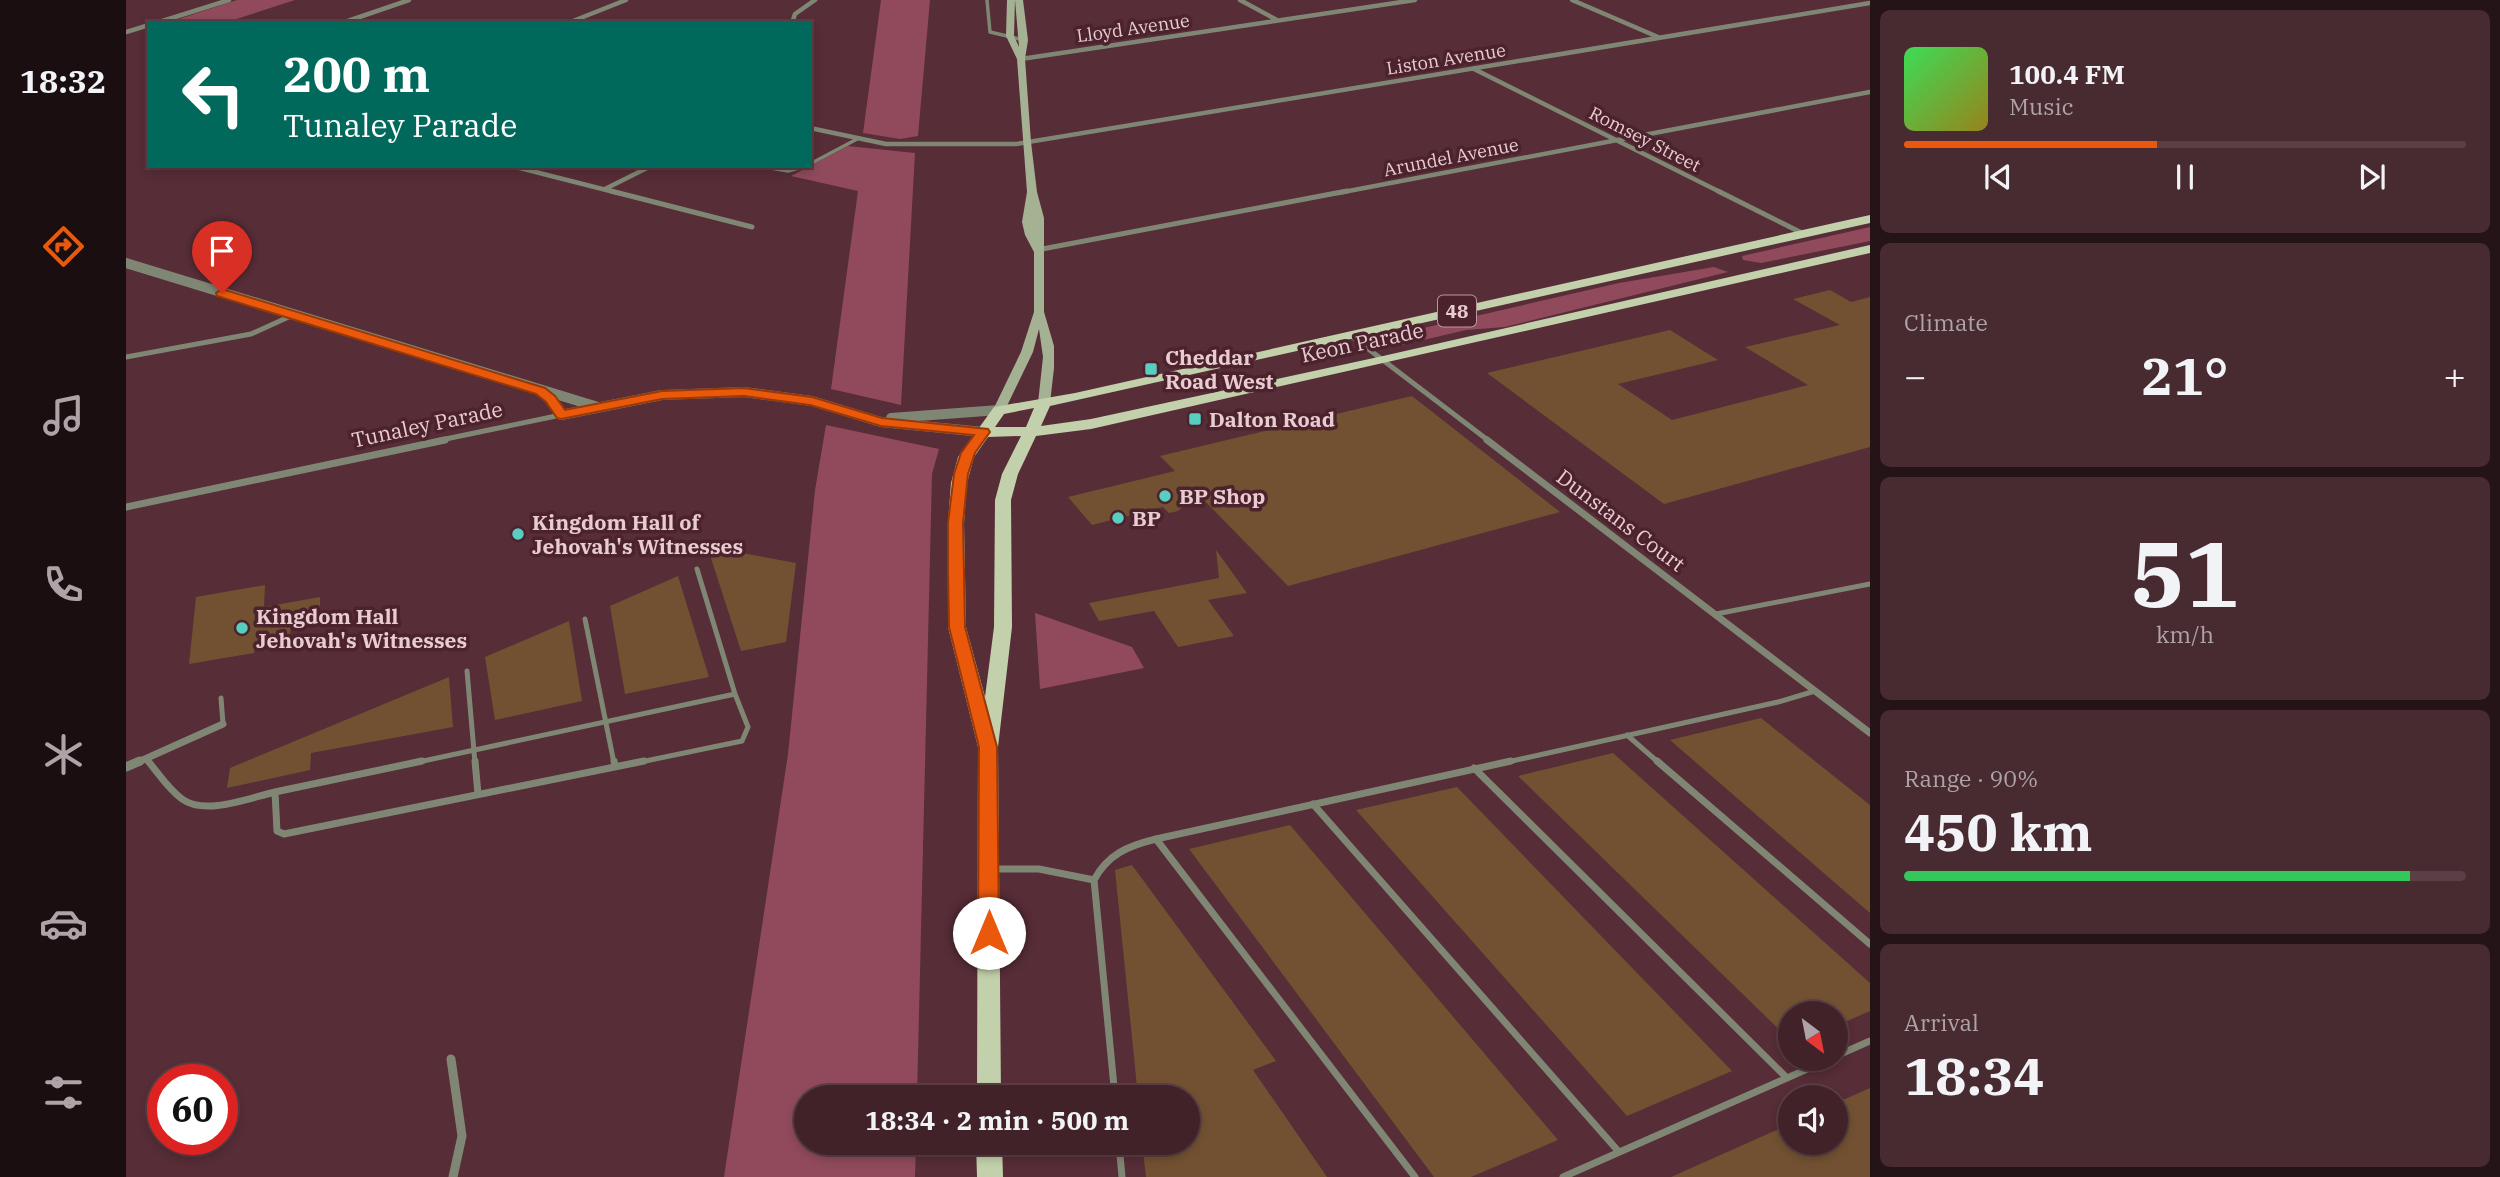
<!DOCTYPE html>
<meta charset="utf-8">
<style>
:root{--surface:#412229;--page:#482a31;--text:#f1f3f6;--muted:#aea4a8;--line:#5a3f46;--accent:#ea580c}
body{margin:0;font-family:"IBM Plex Serif",serif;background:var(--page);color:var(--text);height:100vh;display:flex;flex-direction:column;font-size:26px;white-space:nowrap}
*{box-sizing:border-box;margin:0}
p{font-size:23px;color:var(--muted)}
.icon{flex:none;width:38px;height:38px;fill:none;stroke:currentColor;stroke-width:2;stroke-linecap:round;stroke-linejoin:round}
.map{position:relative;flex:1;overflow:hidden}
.sheet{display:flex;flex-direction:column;gap:10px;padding:10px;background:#241317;width:630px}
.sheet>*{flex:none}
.guide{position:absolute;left:21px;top:21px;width:665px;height:147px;border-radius:0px;box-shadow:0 4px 10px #0003,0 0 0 2px var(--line);background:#00695c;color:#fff;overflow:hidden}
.needle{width:46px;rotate:148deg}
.buttons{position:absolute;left:1652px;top:1001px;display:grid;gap:14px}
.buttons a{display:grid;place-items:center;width:70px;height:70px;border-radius:50%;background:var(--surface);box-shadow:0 4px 10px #0003,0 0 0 2px var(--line);font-size:35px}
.speed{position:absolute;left:21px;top:1064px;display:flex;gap:14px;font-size:35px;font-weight:700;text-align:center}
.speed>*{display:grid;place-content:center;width:91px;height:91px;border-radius:50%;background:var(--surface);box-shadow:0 4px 10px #0003,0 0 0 2px var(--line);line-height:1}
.speed .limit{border:10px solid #d22;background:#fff;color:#111}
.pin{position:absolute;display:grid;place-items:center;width:60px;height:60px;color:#fff;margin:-72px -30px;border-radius:50% 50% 50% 0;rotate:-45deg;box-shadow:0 0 7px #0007}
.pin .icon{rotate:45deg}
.me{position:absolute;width:77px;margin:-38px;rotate:0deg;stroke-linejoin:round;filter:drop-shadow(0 0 5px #0008)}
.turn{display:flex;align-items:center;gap:24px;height:147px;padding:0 21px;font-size:32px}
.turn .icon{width:91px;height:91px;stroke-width:2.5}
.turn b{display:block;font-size:49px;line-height:60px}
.big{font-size:52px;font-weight:800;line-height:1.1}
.sheet .tile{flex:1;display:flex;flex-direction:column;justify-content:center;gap:10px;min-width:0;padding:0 24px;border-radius:10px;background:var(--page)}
.sheet .dial{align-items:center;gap:0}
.dial b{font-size:91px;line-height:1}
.song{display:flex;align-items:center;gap:21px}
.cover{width:84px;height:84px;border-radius:10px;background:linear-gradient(135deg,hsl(130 70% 55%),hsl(50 70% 35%))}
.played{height:7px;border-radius:4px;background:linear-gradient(90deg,var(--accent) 45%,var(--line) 45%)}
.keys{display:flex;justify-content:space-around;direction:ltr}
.heat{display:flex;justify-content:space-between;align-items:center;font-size:38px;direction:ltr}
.charge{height:10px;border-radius:5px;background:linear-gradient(90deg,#34c759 90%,var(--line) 0)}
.trip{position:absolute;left:668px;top:1085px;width:406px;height:70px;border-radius:35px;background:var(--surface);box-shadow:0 4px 10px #0003,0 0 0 2px var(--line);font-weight:800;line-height:70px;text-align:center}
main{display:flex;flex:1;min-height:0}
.tabs{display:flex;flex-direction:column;width:126px;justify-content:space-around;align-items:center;background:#1a0e10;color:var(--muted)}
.tabs .icon{width:49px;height:49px}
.tabs .current{color:var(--accent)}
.tabs b{font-size:32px;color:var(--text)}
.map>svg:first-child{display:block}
.green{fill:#904a5b}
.building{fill:#715131}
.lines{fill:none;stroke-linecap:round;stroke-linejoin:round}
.service-far2{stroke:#7f8774;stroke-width:3.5}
.service-far1{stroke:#7f8774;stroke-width:5}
.service{stroke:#7f8774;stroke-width:7}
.minor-far3{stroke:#7f8774;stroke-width:4.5}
.minor-far2{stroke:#7f8774;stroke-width:5}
.minor-far1{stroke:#7f8774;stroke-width:7}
.minor{stroke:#7f8774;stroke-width:9}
.tertiary{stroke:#7f8774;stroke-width:10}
.secondary{fill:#a5b193;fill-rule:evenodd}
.primary{fill:#c2d1ab;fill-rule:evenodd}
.route{fill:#ea580c;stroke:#983908;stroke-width:2}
.poi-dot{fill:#58cec1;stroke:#4c232d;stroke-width:2.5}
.labels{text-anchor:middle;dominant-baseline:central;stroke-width:7;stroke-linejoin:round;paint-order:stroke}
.far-street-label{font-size:18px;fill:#e8ccd1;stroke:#4c232d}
.shield{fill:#4c232d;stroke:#b999a0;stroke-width:2}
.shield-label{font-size:19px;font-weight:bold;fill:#e8ccd1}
.street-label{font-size:21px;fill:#e8ccd1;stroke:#4c232d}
.poi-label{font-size:21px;font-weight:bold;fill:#e8ccd1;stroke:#4c232d;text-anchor:start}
</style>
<main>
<nav class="tabs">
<b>18:32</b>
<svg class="icon current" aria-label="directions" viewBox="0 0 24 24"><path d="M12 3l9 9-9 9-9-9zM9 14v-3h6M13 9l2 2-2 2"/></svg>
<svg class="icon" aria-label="music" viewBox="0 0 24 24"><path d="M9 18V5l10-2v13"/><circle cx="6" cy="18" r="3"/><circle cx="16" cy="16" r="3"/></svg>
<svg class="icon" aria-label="phone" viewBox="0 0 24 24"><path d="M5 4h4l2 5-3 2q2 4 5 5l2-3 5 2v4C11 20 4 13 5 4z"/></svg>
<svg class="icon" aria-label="climate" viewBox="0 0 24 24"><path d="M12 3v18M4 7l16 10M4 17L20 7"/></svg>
<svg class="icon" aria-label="car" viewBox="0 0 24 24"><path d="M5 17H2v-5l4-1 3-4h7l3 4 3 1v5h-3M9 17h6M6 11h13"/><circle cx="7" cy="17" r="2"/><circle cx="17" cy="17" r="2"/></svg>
<svg class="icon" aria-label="filters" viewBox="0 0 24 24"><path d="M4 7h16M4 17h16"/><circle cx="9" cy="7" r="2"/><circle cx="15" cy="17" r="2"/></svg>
</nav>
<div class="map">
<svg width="1744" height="1177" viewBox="0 0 1744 1177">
<rect width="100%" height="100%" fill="#572d37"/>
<path class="green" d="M111,0H169L98,23H41Z
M755,0H804L792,136L774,139L737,133Z
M722,146L789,153L775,405L705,389L732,191L665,176Z
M1744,227V241L1635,263L1617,260L1616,256Z
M1588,267L1602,272L1379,327L1340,330L1276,345L1259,339L1267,335L1493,283Z
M700,425L813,449L806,474L791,1097H681V1143H790L789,1177H598L662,754L689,490Z
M909,613L1006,647L1018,668L914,689Z"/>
<path class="building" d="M1704,290L1725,302L1744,297V447L1538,504L1361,373L1544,330L1592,360L1492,384L1546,420L1682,385L1619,347L1714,325L1667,299Z
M1286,396L1434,512L1162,586L1072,494L1052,511L1043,513L1037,507L966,525L942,497L1049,471L1034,456Z
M595,549L670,563L660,642L615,651L584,555Z
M1090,550L1121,593L1082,600L1108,636L1052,647L1028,611L973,621L963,603L1093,578Z
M552,576L583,677L499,694L484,606Z
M139,585L138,607L194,597V617L165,622L164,635L129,641L128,653L63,664L70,597Z
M443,621L456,701L369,720L359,657Z
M323,677L327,727L185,753L184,770L101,788L104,768Z
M1635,718L1744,805V913L1544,740Z
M1487,753L1744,983V1011L1710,1026V1013H1664V1040L1392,776Z
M1331,787L1606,1071L1501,1116L1230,810Z
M1164,825L1432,1140L1345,1177H1308L1063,849Z
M1006,865L1150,1061L1127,1070L1201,1177H1020L1016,1143H1062V1097H1012L989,870Z
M1744,1088V1177H1545L1664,1124V1143H1710V1103Z"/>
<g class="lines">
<path class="service-far2" d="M861,0L864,32L898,40
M684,164L733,138
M633,166L662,171L680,166"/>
<path class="service-far1" d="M571,569L609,694
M1590,614L1744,584
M459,619L488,763
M341,671L349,763
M95,698L97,724
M1501,735L1533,763
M20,758L24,763
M288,763L609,694L622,727L616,741L510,763
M1377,763L1652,702L1689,691"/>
<path class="service" d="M22,761C33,774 42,789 56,799C79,816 123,798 149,792
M349,761L352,794
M488,761L489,766
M1531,761L1744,944
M1348,768L1661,1078
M149,792L151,831L158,834L518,761
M149,792L296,761
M1187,804L1493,1152
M1030,839L1289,1177
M869,869H913L968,880
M1710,1056L1744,1041
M989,1097L968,880C982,854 1002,846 1030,839L1385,761
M993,1143L996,1177
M1437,1177L1704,1059"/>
<path class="minor-far3" d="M1114,0L1151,20
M1446,0L1532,37
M30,23L103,0
M216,23L283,0
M442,23L500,0
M666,23L669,14L689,0
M0,32L23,25
M895,59L1289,0
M1348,69L1596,193
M684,128L760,144H890L1744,3
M386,166L492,193
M479,189L525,166
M1212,193L1744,92"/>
<path class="minor-far2" d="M485,191L626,227
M1592,191L1678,234
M911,250L1221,191
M1224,335L1363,441
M0,357L125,334L167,315
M310,441L435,415"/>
<path class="minor-far1" d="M1361,440L1744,733
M0,507L319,440
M10,763L97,724"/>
<path class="minor" d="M0,767L14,761
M325,1059L336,1136L327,1177"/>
<path class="tertiary" d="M0,263L472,407
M415,391L425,399L435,415L536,395L618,392L686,401L755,422L857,432
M765,418L873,410"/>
<path class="secondary" d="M881,0H889L888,36L893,47L889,0H897L902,40L899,59L905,142L911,192L918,218V312L928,346V368L924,403L922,406H914L912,403L917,357L913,329L907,352L879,410L873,414L867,410L895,352L908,312V252L899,235L896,222L901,192L891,59L880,36Z"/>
<path class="primary" d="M1744,215V223L924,406L915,426L965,419L1257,356L1744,245V253L965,429L910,436L892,474L885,500L886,627L872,747L875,1097H851L852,747L822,627V523L825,483L832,457L868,407L949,393ZM908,408L900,427H869L878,414ZM895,436L876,474L869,500L868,627L859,697L840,627L838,523L841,483L848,457L862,437Z
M850,1143H876L877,1177H851Z"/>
</g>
<path class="route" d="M96,289L419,388L429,396L439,410L536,391L618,388L686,397L756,418L862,429L864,432L849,453L842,474L837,523L838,572L839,627L871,747L873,933L870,939L863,941L855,939L852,933L853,747L823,627L822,572V523L828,474L835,453L848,435L755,426L684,405L618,396L536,399L435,419L431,418L420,402L410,394L91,296L90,293Z"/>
<g class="poi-dot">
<rect x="1018" y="362" width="14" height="14" rx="3.5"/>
<rect x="1062" y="412" width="14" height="14" rx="3.5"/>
<circle cx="1039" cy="496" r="7"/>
<circle cx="992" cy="518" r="7"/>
<circle cx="392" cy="534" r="7"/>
<circle cx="116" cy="628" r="7"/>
</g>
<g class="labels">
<g class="far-street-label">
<text transform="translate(1007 28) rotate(-8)">Lloyd Avenue</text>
<text transform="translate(1320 59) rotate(-9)">Liston Avenue</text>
<text transform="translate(1519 139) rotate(27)">Romsey Street</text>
<text transform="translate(1325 157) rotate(-11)">Arundel Avenue</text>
</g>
<rect class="shield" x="1312" y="295.5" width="38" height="31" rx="5"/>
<g class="shield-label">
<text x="1331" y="311">48</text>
</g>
<g class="street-label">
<text transform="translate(1236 342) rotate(-12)">Keon Parade</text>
<text transform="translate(301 424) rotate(-12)">Tunaley Parade</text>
<text transform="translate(1495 520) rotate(37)">Dunstans Court</text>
</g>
<g class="poi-label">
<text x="1039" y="357">Cheddar<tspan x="1039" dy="24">Road West</tspan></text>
<text x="1083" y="419">Dalton Road</text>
<text x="1053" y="496">BP Shop</text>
<text x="1006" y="518">BP</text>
<text x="406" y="522">Kingdom Hall of<tspan x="406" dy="24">Jehovah's Witnesses</tspan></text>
<text x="130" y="616">Kingdom Hall<tspan x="130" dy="24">Jehovah's Witnesses</tspan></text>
</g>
</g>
</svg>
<div class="buttons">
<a><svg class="needle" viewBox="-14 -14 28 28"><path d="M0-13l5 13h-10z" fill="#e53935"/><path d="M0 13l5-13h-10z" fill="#aea4a8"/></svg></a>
<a><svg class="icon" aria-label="sound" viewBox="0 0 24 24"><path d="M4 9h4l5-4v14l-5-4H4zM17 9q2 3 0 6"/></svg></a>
</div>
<div class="speed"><div class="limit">60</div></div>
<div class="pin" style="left:96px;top:293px;background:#d93025"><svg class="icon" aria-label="arrive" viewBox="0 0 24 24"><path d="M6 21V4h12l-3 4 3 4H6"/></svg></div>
<svg class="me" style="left:863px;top:933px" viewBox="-20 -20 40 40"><circle r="19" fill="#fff"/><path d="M0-13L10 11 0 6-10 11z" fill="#ea580c"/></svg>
<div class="trip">18:34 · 2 min · 500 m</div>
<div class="guide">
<div class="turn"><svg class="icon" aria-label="left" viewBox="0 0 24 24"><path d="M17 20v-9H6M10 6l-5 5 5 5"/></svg><div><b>200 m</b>Tunaley Parade</div></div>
</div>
</div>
<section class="sheet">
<div class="tile">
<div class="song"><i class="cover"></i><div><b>100.4 FM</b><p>Music</p></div></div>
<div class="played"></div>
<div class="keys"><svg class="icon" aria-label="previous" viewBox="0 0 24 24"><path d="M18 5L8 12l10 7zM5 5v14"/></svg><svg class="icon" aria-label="pause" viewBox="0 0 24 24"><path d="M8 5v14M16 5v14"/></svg><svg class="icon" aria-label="next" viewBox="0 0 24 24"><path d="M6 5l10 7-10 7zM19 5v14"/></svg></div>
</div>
<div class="tile"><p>Climate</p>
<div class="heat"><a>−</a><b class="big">21°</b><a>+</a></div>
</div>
<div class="tile dial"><b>51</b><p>km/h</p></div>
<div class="tile"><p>Range · 90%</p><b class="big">450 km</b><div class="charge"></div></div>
<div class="tile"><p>Arrival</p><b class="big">18:34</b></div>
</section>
</main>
